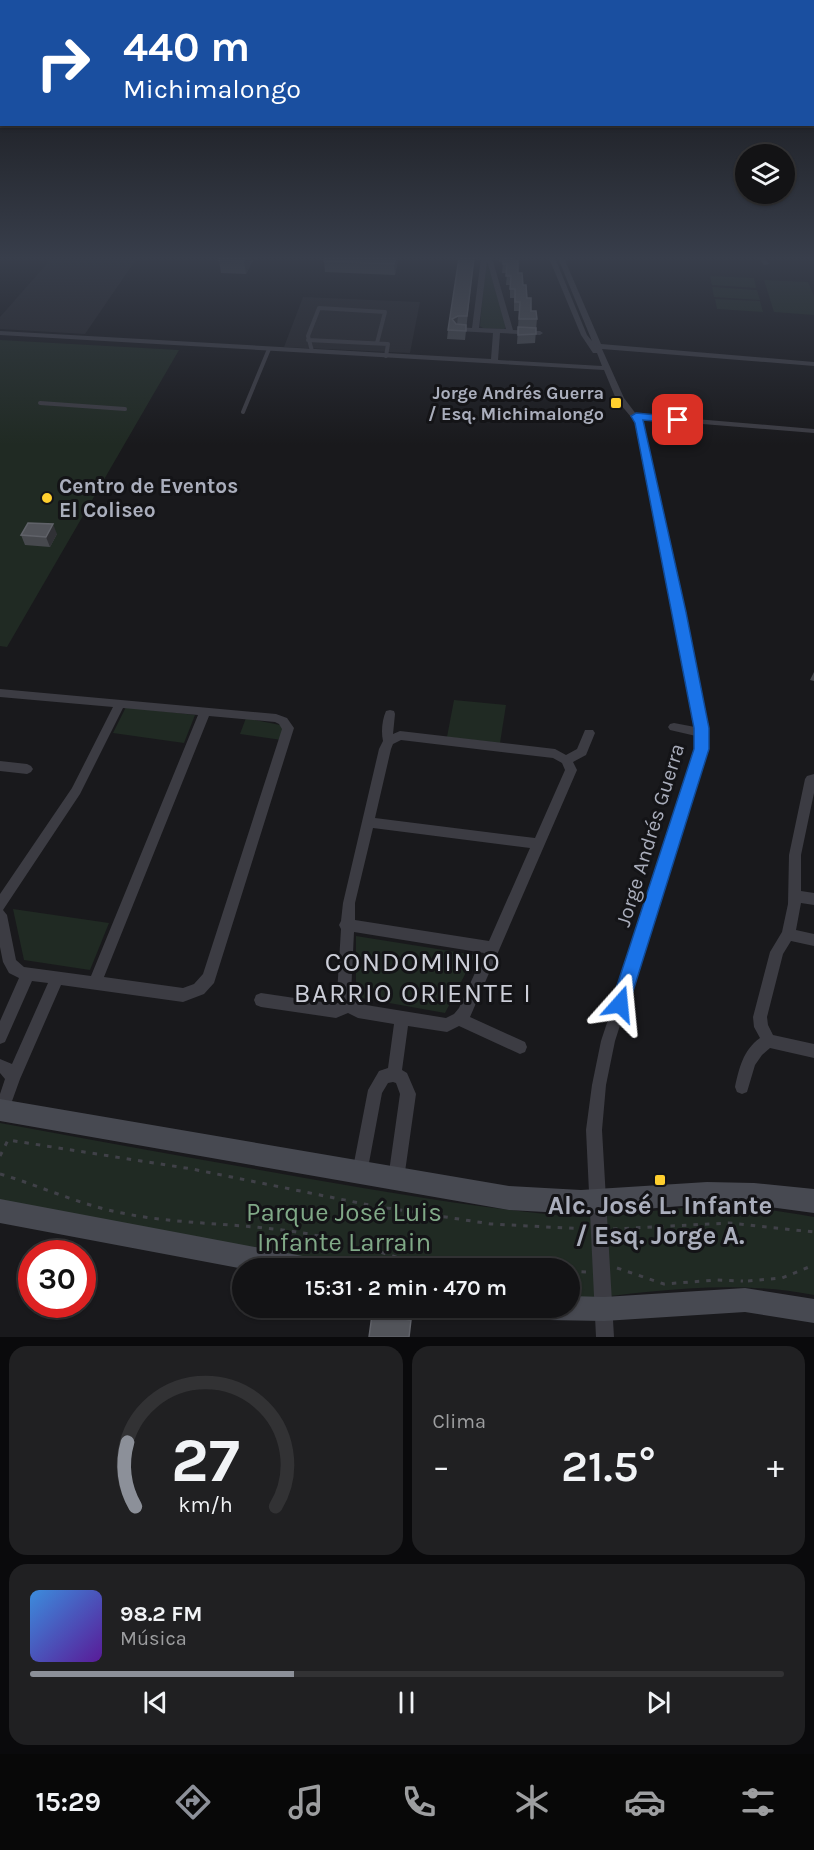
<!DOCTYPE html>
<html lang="es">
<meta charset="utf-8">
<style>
:root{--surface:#131315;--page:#202022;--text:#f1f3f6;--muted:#9d9ea0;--line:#323234;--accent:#8c9099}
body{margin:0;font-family:Karla,sans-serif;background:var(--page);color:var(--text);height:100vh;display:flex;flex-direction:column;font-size:22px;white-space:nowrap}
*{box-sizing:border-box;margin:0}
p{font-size:20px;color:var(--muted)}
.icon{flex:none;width:33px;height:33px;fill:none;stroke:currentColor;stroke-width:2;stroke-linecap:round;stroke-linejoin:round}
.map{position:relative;height:1337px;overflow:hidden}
.details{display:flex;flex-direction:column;gap:9px;padding:9px;background:#0a0a0c;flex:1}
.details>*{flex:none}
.guide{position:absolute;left:0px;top:0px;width:814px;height:126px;box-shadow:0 2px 4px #0004,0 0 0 2px var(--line);background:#1a4fa0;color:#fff;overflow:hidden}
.fabs{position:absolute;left:735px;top:144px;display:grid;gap:12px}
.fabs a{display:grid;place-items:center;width:60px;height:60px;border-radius:50%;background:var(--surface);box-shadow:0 2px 4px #0004,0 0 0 2px var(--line);font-size:30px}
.speed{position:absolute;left:18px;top:1240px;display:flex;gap:12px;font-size:30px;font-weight:700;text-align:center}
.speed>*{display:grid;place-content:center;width:78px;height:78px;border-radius:50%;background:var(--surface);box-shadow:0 2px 4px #0004,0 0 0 2px var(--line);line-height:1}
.speed .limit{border:9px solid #d22;background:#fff;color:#111}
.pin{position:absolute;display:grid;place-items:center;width:51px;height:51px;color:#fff;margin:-26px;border-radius:12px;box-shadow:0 3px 9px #0006}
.me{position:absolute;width:66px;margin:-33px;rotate:18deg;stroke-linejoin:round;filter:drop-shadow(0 0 4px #0008)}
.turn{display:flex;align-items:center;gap:21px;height:126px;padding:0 24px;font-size:27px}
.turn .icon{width:78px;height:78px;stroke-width:2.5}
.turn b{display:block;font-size:42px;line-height:51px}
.big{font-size:45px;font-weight:600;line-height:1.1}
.details .widget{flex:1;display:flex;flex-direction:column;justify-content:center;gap:9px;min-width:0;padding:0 21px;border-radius:18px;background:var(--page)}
.details .dial{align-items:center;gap:0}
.dial svg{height:156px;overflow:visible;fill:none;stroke:var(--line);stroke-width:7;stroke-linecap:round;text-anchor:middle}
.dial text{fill:var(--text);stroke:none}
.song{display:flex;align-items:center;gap:18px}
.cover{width:72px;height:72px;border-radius:9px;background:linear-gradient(135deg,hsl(210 70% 55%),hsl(270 70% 35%))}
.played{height:6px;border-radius:3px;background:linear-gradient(90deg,var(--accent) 35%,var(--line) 35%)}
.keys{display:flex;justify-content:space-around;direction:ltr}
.heat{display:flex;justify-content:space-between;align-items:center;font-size:33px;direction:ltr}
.details .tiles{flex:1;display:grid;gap:9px;grid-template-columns:1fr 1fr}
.widget:last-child{grid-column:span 2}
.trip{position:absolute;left:232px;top:1258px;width:348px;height:60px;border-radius:30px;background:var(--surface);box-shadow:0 2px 4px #0004,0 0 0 2px var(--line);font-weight:600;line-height:60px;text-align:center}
.tab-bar{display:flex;height:96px;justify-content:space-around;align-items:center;background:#080808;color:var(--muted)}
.tab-bar .icon{width:42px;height:42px}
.tab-bar .selected{color:var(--accent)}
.tab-bar b{font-size:27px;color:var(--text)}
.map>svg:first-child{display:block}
.built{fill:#252529}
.green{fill:#202a23}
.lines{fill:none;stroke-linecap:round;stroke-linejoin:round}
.path{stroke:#404148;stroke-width:3;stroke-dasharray:4.5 7;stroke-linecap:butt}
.lane{stroke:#3c3c43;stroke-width:4}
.street{fill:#3c3c43;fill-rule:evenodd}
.secondary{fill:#474951;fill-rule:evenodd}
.wall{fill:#47494e}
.shaded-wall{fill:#303135}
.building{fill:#52545a;stroke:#606269;stroke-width:1.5}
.route{fill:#1a73e8;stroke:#114b97;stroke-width:1.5}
.poi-dot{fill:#ffcf2e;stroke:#141417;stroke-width:2}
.labels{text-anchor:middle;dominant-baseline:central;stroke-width:6;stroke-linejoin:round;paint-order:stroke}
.far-poi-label{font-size:18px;font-weight:bold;fill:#aaaebc;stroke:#141417;text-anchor:end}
.poi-label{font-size:21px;font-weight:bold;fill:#aaaebc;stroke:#141417;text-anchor:start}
.street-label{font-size:21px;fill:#aaaebc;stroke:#141417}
.near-poi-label{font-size:26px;font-weight:bold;fill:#aaaebc;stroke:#141417}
.near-park-label{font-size:26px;fill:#80a987;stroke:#141417}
.near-neighbourhood-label{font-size:27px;letter-spacing:1.5px;fill:#ccced8;stroke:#141417}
</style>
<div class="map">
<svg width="814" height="1337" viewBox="0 0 814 1337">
<rect width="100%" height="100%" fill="#19191c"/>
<path class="built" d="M52,258H137L85,334L0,329V317Z
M303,297L420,302L410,353L284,347Z"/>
<path class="green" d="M486,259L507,326L504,329L483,328L480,326Z
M710,276L754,278L756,288L712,285Z
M764,280L808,282L814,296V315L774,312Z
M712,287L757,290L760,300L714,297Z
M715,299L760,301L763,312L717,309Z
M0,340L179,350L7,647L0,646Z
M454,700L506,705L500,743L447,737Z
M126,707L195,715L184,743L113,733Z
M246,718L280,725L283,728L282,740L240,734Z
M13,909L109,923L90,970L24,960Z
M356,936L475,955L445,1013L356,997Z
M0,1123C92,1140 185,1157 277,1173C373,1190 469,1207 565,1216C609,1220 653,1209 696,1207C736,1205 776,1210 814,1217V1295C733,1279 651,1291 570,1301V1269H342L0,1203Z"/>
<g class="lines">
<path class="path" d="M0,1156L8,1140L192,1169L374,1206L491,1224L586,1229
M0,1174C41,1186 80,1205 122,1213C175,1224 229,1223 282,1230C334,1236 384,1253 433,1269
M613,1229L729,1223L814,1232
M617,1268L664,1284L717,1280L743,1281
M570,1271L588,1272
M748,1281L782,1278L814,1265"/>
<path class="lane" d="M308,340L388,344L386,356
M312,351L308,336L319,308L385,312L377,343
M40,403L125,409
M243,412L269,349"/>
<path class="street" d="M481,258H492L513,330L540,331L543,333L540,335L500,333L498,360L602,366L597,353H593L581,335L549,258H555L587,335L592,341L558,258H564L601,344L814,362V366L602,349L624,398L636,414L814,429V433L641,419L644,423L708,733L705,762L615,1041L606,1085L602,1130L614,1337H596L586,1130L592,1085L601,1041L693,762L696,736L670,730L668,727L670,724L674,723L695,727L636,423L616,399L604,370L0,335V331L491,359L493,333L457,331L454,329L457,327L472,328ZM487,261L506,329L479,328Z
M759,258H765L769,264L764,265Z
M0,689L276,714L287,718L294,728L214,983L204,994L183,1002L61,985L20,1079L7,1115L2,1118L0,1117V1094L5,1079L0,1073V1059L12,1064L48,983L32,981L5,1042L0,1044V1021L19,978L9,973L3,962L0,947V894L72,788L113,707L0,697ZM123,708L198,715L91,976L24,967L16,960L7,915L3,910L80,794ZM209,716L275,722L279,724L282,729L203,974L194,984L183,988L104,977Z
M390,710L394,711L395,714L393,734L400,731L555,749L566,755L577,749L585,730H593L595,733L586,755L573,762L577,770L470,1017L525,1042L527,1047L525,1052L520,1054L459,1026L447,1032L408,1026L402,1070L407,1073L416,1094L404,1179L402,1185L396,1187L390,1185L388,1179L400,1094L396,1083L393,1082L388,1083L382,1093L366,1179L360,1181L354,1179L352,1173L368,1090L379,1071L388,1068L394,1024L358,1018L348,1013L336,1018L261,1007L256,1005L254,1000L256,995L261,993L335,1004L340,1002L337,994L341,929L339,925L341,921L343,903L379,749L383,741C381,732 382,720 386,711ZM401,740L553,758L562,763L565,770L535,838L375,818L391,749L393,744ZM373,828L530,848L489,941L355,920V903ZM354,932L484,953L459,1008L454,1014L446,1018L360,1004L353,1000L351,994Z
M0,761L27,764L31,766L33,769L31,772L27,774L0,771Z
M814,774V793L801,855V891L814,893V905L801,903L796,930L814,934V946L791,941L783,954L767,1017L768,1025L773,1035L814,1044V1058L770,1048L762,1055L755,1065L747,1092L742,1094L737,1092L735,1087C739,1069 743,1050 760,1038L754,1027L753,1017L770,952L782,932L788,904L789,855L805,779L807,776Z"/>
<path class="secondary" d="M0,1099L509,1186L581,1190L707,1182L754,1183L814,1189V1213L754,1205L707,1204L581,1214L509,1210L0,1121Z
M0,1199L308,1257L317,1260L320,1269H244L0,1223Z
M745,1288L814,1299V1323L745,1312L604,1321L548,1320L539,1317L536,1308H570V1296L604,1297Z"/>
</g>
<path class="wall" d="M220,258H253V260L246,274L221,273L219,260Z
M474,258L465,340L447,339L448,330Z
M499,258H515L514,261L531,311L537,319L535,343L517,344L519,311H514V298H510V285H506L507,273H502L503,262H499Z
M398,260L395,275L325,272L324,261Z
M57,534L50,547L25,545L21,535Z
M814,672V681L810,680Z"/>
<path class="shaded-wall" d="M246,258H253V260L246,274L244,261Z
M396,258H398V260L395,275L394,264Z
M458,316L457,325L452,319Z
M53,524L57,534L50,547L46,537Z"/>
<path class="building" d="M220,258H246L244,261L219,260Z
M325,258H396L394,264L324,261Z
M459,258H474L467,316H458L452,319L456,324L466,325V331L448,330Z
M503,258H515L514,261H518V273H522L523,285H526L527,298H531V311H536L537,319H519L520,302H515V289H510L511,276H506L507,264H503Z
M518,327L536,328V334L518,335Z
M28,523L53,524L46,537L21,535Z
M372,1315L411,1320L409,1337H369Z"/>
<linearGradient id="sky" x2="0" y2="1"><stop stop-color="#0e0e0f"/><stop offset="0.58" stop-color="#383e4b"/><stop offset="1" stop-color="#383e4b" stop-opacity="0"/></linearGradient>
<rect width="814" height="445" fill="url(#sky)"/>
<path class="route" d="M636,413L678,417L683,420L678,423L643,420L686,612L709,728V749L629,1004L627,1010L620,1013L614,1010L611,1004L694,749V728L635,423L631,416Z"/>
<g class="poi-dot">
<rect x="610" y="397" width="12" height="12" rx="3"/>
<circle cx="47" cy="498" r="6"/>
<rect x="654" y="1174" width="12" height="12" rx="3"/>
</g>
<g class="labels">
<g class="far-poi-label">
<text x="604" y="393">Jorge Andrés Guerra<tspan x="604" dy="21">/ Esq. Michimalongo</tspan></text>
</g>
<g class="poi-label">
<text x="59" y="486">Centro de Eventos<tspan x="59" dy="24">El Coliseo</tspan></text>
</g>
<g class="street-label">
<text transform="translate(650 835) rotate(-73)">Jorge Andrés Guerra</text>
</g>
<g class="near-poi-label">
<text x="660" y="1205">Alc. José L. Infante<tspan x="660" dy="30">/ Esq. Jorge A.</tspan></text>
</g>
<g class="near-park-label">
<text x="344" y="1212">Parque José Luis<tspan x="344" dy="30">Infante Larrain</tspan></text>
</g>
<g class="near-neighbourhood-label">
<text x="413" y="962">CONDOMINIO<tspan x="413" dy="31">BARRIO ORIENTE I</tspan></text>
</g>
</g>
</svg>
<div class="fabs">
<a><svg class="icon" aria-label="layers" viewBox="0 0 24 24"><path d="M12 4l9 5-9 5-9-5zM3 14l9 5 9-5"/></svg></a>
</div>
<div class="speed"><div class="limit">30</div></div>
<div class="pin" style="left:678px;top:420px;background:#d93025"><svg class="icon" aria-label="arrive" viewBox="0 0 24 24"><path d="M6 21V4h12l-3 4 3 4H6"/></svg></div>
<svg class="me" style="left:620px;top:1004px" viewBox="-20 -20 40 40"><path d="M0-17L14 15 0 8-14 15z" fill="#1a73e8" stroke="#fff" stroke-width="4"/></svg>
<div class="trip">15:31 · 2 min · 470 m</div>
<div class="guide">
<div class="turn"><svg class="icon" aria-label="right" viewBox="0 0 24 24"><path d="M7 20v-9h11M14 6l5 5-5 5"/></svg><div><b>440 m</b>Michimalongo</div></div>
</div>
</div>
<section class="details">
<div class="tiles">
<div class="widget dial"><svg viewBox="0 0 100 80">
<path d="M14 69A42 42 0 1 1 86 69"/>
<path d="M14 69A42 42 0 0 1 10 36" stroke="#8c9099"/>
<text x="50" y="56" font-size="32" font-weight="700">27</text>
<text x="50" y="72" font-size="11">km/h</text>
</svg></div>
<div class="widget"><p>Clima</p>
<div class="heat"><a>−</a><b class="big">21.5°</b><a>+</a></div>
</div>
<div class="widget">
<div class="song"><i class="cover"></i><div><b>98.2 FM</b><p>Música</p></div></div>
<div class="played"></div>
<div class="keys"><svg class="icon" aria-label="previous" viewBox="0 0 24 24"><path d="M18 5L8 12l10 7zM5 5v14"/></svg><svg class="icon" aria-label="pause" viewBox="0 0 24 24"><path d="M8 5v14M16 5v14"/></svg><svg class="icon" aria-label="next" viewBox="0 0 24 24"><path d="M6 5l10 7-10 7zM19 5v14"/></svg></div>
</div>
</div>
</section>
<nav class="tab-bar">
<b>15:29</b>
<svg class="icon selected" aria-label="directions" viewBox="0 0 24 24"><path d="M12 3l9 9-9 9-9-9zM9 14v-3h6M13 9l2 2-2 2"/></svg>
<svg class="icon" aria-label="music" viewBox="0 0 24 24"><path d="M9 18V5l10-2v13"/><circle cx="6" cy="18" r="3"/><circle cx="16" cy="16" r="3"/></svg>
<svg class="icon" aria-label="phone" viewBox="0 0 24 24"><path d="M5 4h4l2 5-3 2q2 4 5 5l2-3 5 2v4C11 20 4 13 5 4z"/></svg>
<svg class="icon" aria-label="climate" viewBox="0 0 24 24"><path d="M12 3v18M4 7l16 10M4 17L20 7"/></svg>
<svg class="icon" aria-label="car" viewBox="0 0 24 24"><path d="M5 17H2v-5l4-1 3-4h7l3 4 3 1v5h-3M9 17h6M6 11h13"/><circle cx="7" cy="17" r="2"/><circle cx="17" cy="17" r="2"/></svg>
<svg class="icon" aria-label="filters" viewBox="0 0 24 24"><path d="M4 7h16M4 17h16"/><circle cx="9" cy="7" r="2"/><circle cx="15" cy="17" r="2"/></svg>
</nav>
